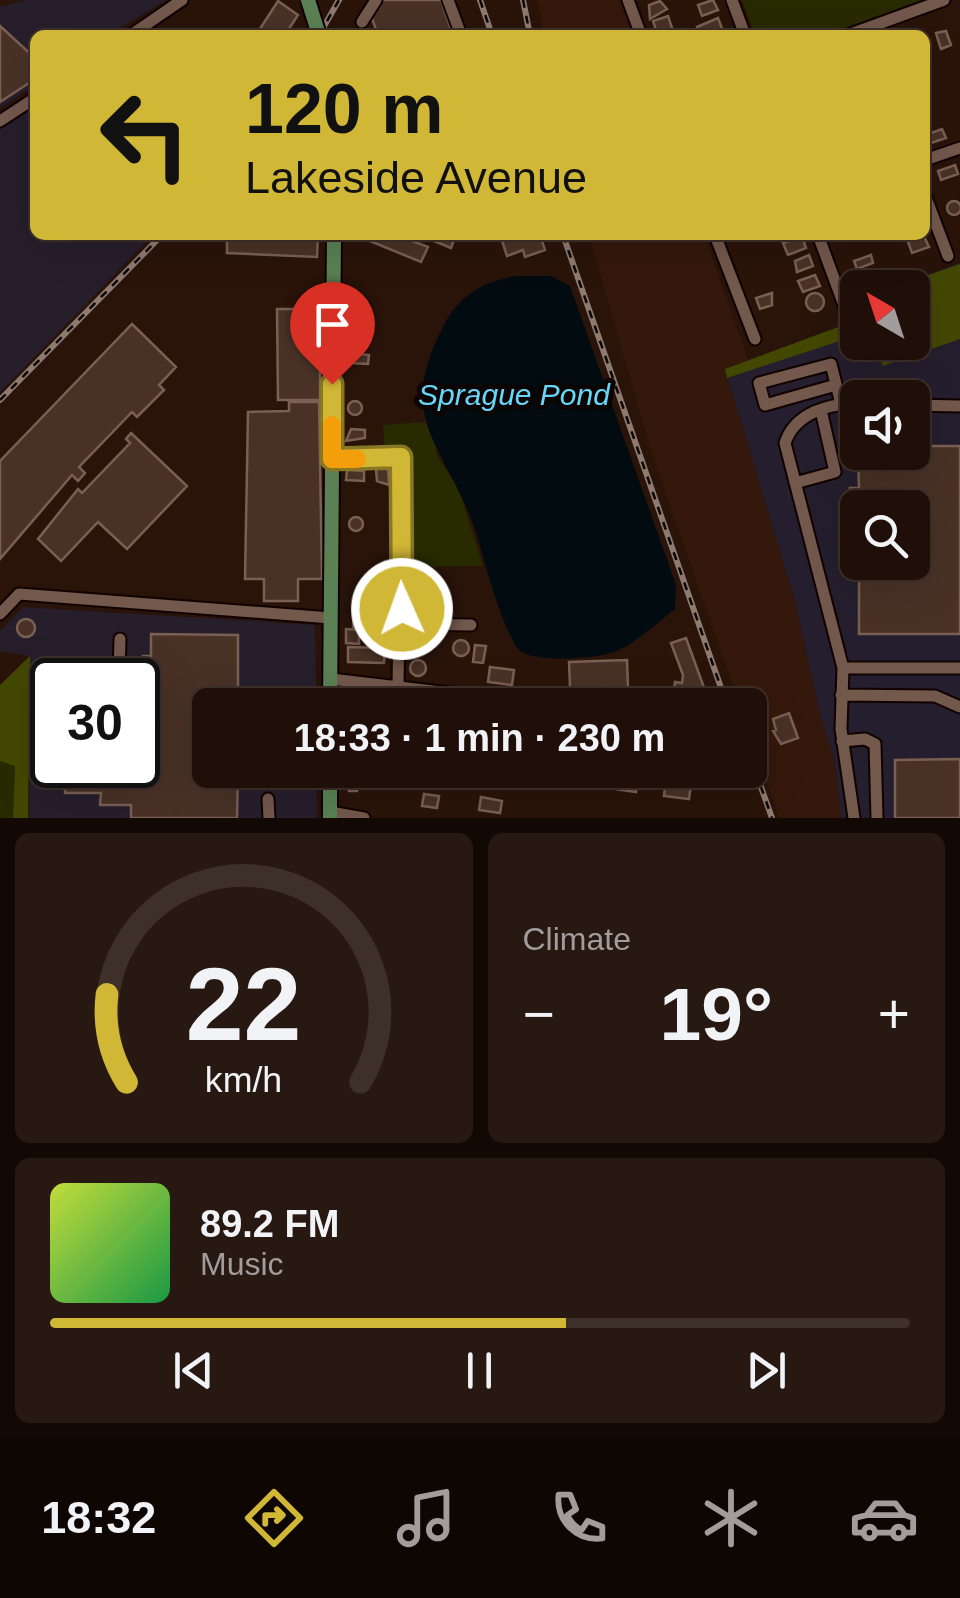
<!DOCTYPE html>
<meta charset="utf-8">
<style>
:root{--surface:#200f08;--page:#281812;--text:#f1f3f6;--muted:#a29c9c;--line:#3d2f29;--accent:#d1b736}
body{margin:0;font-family:Helvetica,sans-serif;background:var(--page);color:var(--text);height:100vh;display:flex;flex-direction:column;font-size:38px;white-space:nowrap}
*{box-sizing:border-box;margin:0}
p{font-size:32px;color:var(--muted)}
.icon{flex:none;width:55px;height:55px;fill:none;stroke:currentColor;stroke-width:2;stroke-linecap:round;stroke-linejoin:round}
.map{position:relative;height:818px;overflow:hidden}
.sheet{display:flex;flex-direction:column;gap:15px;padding:15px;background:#120804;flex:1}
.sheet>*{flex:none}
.guide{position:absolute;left:30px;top:30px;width:900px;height:210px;border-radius:15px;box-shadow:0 10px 40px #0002,0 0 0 2px var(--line);background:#d1b736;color:#111;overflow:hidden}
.needle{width:65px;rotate:321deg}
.fabs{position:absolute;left:840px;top:270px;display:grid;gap:20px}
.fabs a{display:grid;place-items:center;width:90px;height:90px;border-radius:15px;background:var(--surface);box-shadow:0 10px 40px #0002,0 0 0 2px var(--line);font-size:50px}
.speed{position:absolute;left:30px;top:658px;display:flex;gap:20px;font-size:50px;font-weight:700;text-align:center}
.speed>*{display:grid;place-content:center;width:130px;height:130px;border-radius:50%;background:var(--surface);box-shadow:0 10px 40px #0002,0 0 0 2px var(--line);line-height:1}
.speed .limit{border:5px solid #111;border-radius:15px;background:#fff;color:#111}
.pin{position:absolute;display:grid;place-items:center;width:85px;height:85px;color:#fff;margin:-102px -42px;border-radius:50% 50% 50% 0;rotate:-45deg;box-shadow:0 0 10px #0007}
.pin .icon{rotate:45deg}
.me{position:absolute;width:110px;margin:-55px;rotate:358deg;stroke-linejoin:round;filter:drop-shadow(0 0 8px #0008)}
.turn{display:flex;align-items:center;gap:35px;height:210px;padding:0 50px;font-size:45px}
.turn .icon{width:130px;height:130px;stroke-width:2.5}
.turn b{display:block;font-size:70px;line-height:85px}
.big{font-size:75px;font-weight:700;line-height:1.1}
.sheet .tile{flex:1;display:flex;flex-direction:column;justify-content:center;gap:15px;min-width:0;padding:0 35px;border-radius:15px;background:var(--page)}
.sheet .dial{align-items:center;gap:0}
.dial svg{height:260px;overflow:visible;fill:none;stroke:var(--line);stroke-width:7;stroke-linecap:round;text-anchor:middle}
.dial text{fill:var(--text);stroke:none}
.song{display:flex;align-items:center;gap:30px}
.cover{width:120px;height:120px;border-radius:15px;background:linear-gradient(135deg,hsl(70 70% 55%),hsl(140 70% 35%))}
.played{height:10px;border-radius:5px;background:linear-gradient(90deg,var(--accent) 60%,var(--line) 60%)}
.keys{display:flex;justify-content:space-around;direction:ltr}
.heat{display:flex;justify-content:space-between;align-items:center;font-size:55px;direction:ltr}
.sheet .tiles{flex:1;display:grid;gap:15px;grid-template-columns:1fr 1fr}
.tile:last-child{grid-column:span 2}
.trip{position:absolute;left:192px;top:688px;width:575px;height:100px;border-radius:15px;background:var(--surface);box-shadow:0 10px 40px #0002,0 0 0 2px var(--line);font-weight:700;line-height:100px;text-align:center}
.menu{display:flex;height:160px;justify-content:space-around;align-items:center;background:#0d0603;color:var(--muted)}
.menu .icon{width:70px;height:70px}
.menu .on{color:var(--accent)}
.menu b{font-size:45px;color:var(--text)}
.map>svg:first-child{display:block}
.commercial{fill:#251e2e;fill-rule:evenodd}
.industrial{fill:#271e2c;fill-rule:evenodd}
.built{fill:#34180b}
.green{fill:#282b00}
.forest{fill:#434800}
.water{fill:#010b10}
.building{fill:#493126;stroke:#7a5f53;stroke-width:2.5}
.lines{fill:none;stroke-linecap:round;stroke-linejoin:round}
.minor-casing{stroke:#110200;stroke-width:15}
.major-casing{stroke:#110200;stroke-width:18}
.minor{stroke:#73584c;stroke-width:11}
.major{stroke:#5a8053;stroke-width:14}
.rail-casing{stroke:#8d7a71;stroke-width:6}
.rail{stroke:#0c0402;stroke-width:2.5;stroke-dasharray:8;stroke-linecap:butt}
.major-bridge-casing{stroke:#110200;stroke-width:18;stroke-linecap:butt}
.major-bridge{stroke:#5a8053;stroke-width:14}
.route-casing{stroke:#887723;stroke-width:25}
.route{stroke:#d1b736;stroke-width:18}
.slow{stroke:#f59e0b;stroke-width:18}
.labels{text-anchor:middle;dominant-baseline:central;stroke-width:10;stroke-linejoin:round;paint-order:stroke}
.water-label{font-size:30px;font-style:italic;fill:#67d7f9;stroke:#0c0402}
</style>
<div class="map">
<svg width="960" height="818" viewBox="0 0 960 818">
<rect width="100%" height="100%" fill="#2a140a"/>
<path class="commercial" d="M960,263V818H841L834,758L821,719L795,602L725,369L857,320L858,342H912V288L894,287ZM858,398H912V452H858ZM858,508H912V562H858Z"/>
<path class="industrial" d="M26,0H166L108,35H35V85L0,108V7Z
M35,106V235H153L0,392V129Z
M23,607L315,625L316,689L263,691V705H210V770H316L317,818H29L30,656L0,651V631ZM52,680H138V765H52Z"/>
<path class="built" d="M537,0H621L634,35H544Z
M589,235H704L748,360L725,369L795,602L821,719L834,758L841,818H779L750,734V705H740L654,460Z"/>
<path class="green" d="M742,0H921L825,35H755Z
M425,422L435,438L437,456L459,489L483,566L406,567L405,454H385L383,425Z
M0,761L15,765L13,818H0Z"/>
<path class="forest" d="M960,264V339L883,366L877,353L879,343L912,342V288L894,287Z
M857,320V332L849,338L727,378L725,369Z
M30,656L28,818H13L15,766L0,761V685Z"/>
<path class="water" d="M517,276H551L570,286L676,585L675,609C658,622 637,642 617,651C597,659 532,664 518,649C499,621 485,560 474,527C444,443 394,420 444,325C461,293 483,282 517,276Z"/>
<path class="building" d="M382,0H441L453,35H378L371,16Z
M713,0L718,10L702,16L698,5Z
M278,1L298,15L285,35H256Z
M660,1L667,9L650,19L649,5Z
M668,16L672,28L657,33L653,21Z
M718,18L723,31L700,35L697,27Z
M0,26L35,58V79L0,102Z
M946,31L951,45L941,49L936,33Z
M942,129L946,138L928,144L925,135Z
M955,165L958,174L941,180L938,171Z
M947 208a7 7 0 1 1 14 0a7 7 0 1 1-14 0Z
M227,235H318L317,257L227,253Z
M373,235H397L428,247L421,262L370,241Z
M420,235H451L455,237L451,248Z
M500,235H540L545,250L525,257L523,250L507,256Z
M802,236L806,248L788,255L783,243Z
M924,236L929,247L912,253L908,242Z
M809,255L813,266L797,272L795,261Z
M871,255L873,263L857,269L854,261Z
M815,275L820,286L803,292L798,281Z
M871,275L875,285L858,288V293L853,281Z
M772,293V305L760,309L756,298Z
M806 302a9 9 0 1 1 18 0a9 9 0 1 1-18 0Z
M277,309H320V400H278Z
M132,324L176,367L159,385L164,390L137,417L132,412L79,467L85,473L78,481L72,475L0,559V461Z
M352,353L369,355L368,364L351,363Z
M348 408a7 7 0 1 1 14 0a7 7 0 1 1-14 0Z
M289,402H319L322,579H298V601H264V579H245L248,412L289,411Z
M351,429L365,430V438L346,441Z
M131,433L187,486L127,549L98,522L61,561L38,539L78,489L82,493L130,443L126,439Z
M912,446H960V634H859V562H912V508L850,506V488H859L858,452H912Z
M376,469H388L389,485L377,481Z
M347,470L364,471V481L346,480Z
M349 524a7 7 0 1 1 14 0a7 7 0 1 1-14 0Z
M431,573L432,579L420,580L421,590L413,591L411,575Z
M354,607L384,608V628L353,627Z
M17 628a9 9 0 1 1 18 0a9 9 0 1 1-18 0Z
M346,629L359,630V644L346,643Z
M412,629H429V640H412Z
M370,631H388L387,647L369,646Z
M151,634L238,635V705H210V770H238L237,818H131V805H100L101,793H65V765H138V696H143V656H151Z
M686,638L706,693L704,705H672L675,682L682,683L683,675L671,643Z
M453 648a8 8 0 1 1 16 0a8 8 0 1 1-16 0Z
M475,645L486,646L483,663L473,662Z
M348,647L385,648L384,663L348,662Z
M627,660L628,688L570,687L569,662Z
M410 668a8 8 0 1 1 16 0a8 8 0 1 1-16 0Z
M490,667L514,670L512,685L488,682Z
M606,687L623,690L622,699L604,697Z
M303,695L304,705H265L264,696Z
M789,713L798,738L781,744L773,731L776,730L773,719Z
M960,759V818H895V760Z
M341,770H356L361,775V770H371L370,778H361L357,791H349Z
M593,770H609L607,786L591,784Z
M617,770H639L636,792L615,789Z
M667,770H693L689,799L664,796Z
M424,794L439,796L437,808L422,806Z
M481,797L502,801L500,813L479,810Z"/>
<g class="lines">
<g class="minor-casing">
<path id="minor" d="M448,0L461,35
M628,0L641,35
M732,0L745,35
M362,22L376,0
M131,35L182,0
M848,35L944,0
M0,121L35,98
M925,160L960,148
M925,195L948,256
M715,235L755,339
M818,235L848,316
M836,385L765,405L759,383L831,364L841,404
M912,405L960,406
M332,459L401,457L398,688
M795,483L835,472L821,410
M0,614L19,594L331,618
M402,624L471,625
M843,668H960
M51,675H119L120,639
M331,679L552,705
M841,695L935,696L960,707
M842,741L865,739L875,744L877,818
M268,799L269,818
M330,812L364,818
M854,818L841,729L843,668L785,443C795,413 829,403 858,404"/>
</g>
<g class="major-casing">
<path id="major" d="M330,705L334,235
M330,770V818"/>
</g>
<use href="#minor" class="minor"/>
<use href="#major" class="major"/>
<g class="rail-casing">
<path id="rail" d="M480,0L492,35
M523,0L530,35
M319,35L339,0
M563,235L727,705
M0,400L162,235
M750,756L772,818"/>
</g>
<use href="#rail" class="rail"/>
<g class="major-bridge-casing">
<path id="major-bridge" d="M308,0L319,35"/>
</g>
<use href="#major-bridge" class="major-bridge"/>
</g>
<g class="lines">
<g class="route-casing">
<path id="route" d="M332,384V459L401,457L402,609"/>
</g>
<use href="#route" class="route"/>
<path class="slow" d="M332,425V459H357"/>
</g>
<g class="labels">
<g class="water-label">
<text x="514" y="394">Sprague Pond</text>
</g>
</g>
</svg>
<div class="fabs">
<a><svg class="needle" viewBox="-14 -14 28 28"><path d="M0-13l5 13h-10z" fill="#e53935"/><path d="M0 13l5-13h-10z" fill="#a29c9c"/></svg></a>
<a><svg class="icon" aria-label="sound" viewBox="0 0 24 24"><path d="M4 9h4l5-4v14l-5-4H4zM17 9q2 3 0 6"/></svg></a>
<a><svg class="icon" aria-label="search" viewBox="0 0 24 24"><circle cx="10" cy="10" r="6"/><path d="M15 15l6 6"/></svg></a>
</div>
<div class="speed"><div class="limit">30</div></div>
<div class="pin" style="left:332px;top:384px;background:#d93025"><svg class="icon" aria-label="arrive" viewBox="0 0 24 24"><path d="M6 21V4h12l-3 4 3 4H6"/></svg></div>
<svg class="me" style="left:402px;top:609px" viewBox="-20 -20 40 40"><circle r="17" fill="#d1b736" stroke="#fff" stroke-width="3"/><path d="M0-11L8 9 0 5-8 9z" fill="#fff"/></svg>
<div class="trip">18:33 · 1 min · 230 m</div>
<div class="guide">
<div class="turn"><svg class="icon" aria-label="left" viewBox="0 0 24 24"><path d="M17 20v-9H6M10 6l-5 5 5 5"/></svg><div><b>120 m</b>Lakeside Avenue</div></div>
</div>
</div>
<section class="sheet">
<div class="tiles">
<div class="tile dial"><svg viewBox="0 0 100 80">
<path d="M14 69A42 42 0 1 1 86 69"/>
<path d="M14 69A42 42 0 0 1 8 42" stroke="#d1b736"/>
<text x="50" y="56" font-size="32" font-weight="700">22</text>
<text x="50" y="72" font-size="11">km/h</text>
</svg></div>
<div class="tile"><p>Climate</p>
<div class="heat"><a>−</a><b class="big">19°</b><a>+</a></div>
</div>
<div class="tile">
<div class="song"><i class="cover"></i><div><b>89.2 FM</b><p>Music</p></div></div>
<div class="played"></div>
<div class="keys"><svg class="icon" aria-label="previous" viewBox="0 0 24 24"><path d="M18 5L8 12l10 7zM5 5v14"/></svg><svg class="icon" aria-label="pause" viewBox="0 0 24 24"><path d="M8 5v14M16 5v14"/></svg><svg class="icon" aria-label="next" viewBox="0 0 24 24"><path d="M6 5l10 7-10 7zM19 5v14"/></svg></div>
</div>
</div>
</section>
<nav class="menu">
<b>18:32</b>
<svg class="icon on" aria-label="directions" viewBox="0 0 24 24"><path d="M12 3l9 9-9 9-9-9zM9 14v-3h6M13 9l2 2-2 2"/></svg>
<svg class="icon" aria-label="music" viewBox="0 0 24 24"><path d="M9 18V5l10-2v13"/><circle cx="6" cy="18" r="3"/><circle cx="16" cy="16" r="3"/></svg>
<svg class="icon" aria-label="phone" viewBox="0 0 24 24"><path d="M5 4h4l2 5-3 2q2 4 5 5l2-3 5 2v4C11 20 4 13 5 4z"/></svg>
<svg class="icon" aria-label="climate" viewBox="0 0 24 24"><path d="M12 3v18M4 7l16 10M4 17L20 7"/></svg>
<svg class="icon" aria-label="car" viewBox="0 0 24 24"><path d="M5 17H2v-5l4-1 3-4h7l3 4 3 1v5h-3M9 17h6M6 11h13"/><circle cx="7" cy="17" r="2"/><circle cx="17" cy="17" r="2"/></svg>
</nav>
